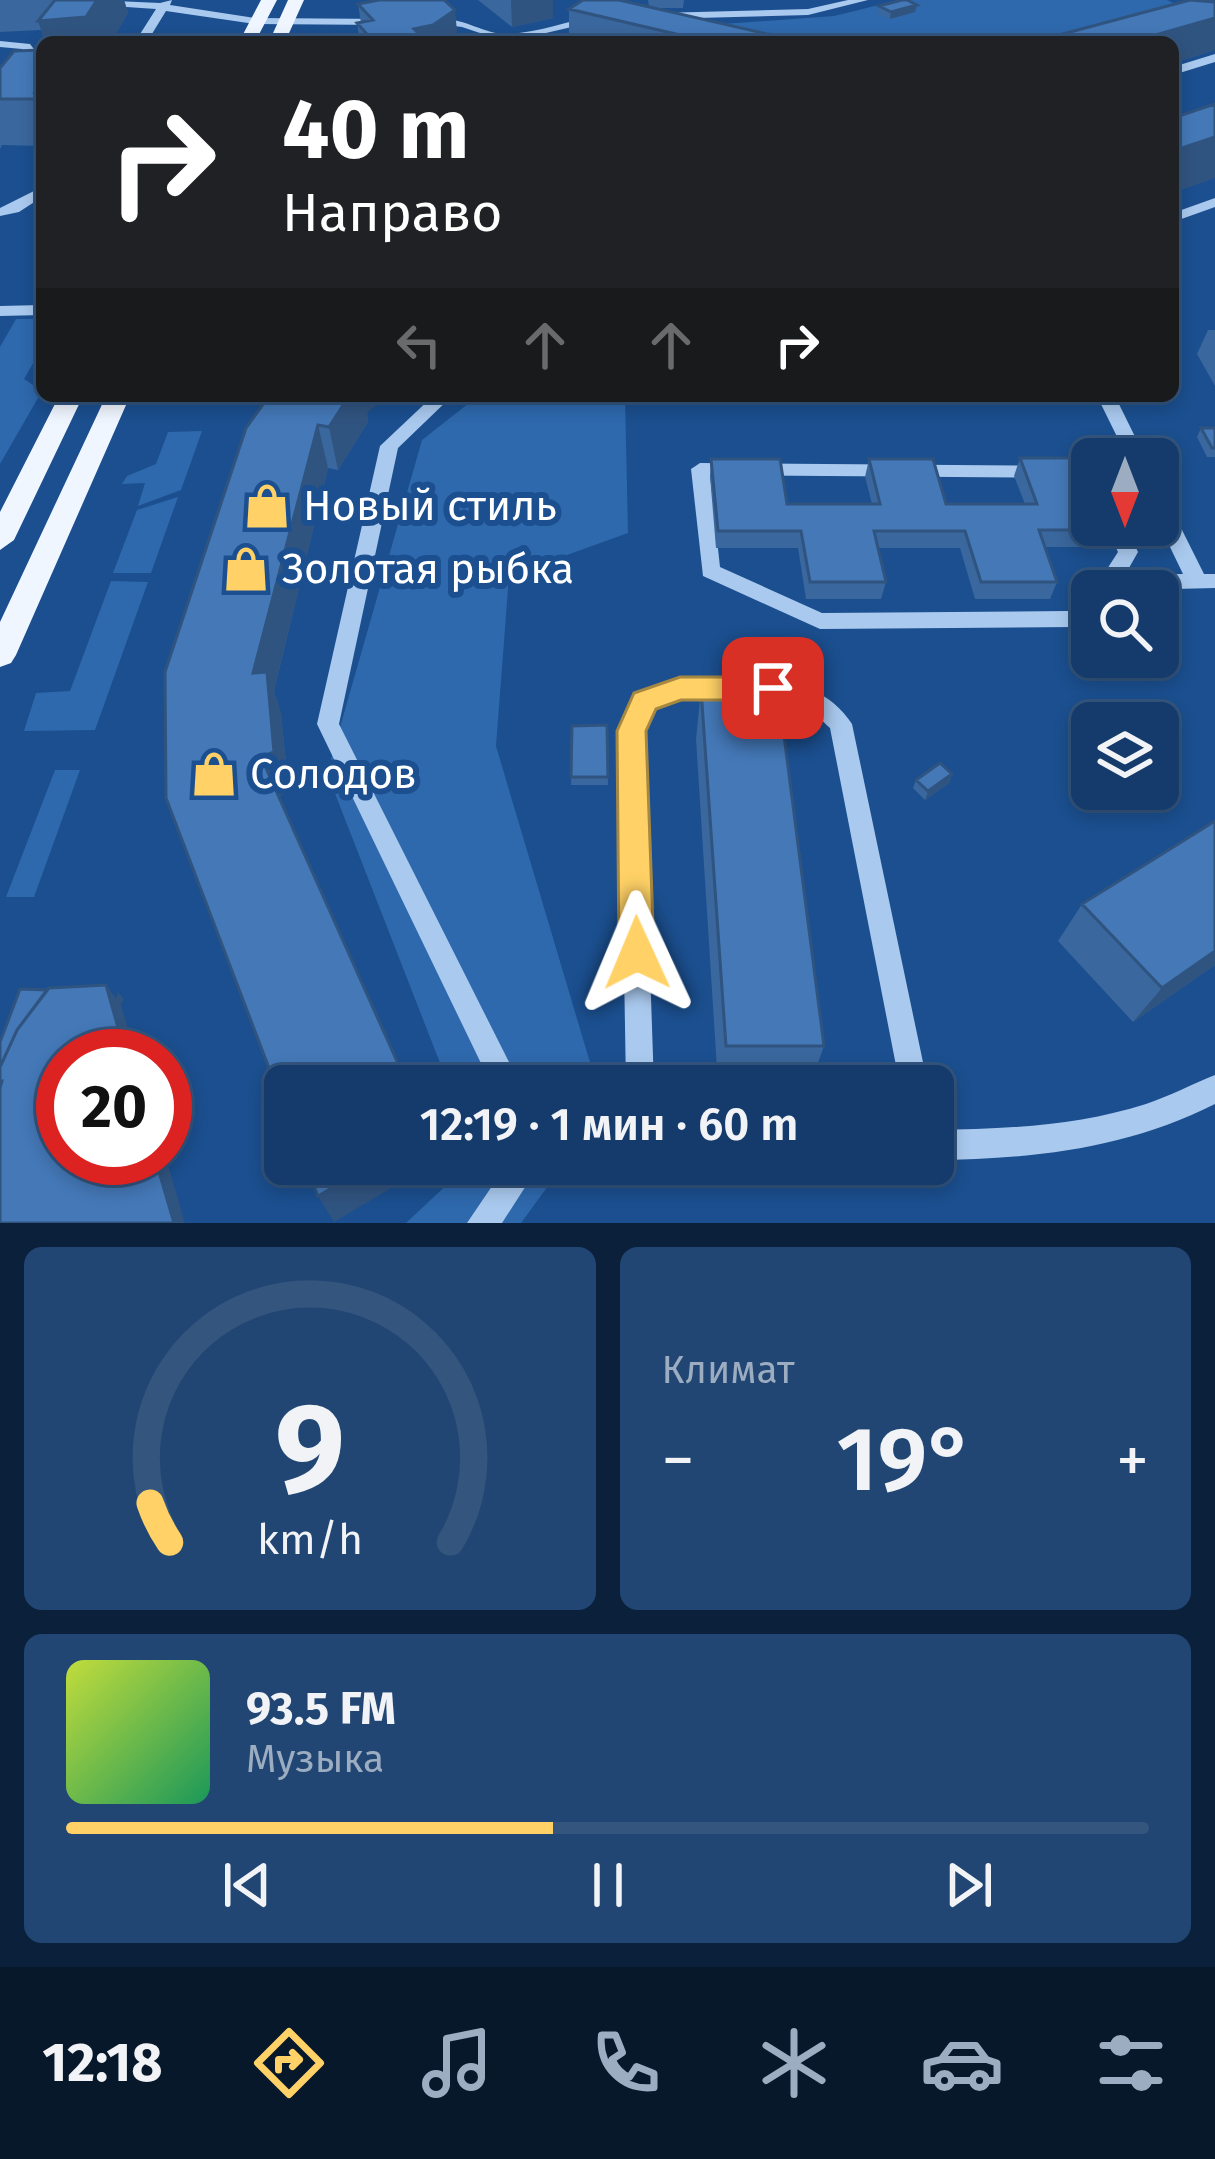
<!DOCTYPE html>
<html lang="ru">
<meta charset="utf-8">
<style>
:root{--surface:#143b6b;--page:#214673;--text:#f1f3f6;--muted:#9dadc1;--line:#33557e;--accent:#ffd166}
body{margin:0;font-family:"Fira Sans",sans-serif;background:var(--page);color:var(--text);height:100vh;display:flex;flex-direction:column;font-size:45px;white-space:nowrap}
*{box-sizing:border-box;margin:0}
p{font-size:39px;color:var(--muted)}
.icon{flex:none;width:66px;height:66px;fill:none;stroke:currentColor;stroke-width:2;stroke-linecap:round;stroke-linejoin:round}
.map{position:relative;height:1223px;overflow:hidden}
.details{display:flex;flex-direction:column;gap:24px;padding:24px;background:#0b203b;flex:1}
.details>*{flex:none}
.banner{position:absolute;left:36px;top:36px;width:1143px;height:366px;border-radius:18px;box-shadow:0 6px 18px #0003,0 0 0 3px var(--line);background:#202124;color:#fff;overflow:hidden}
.needle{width:78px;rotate:180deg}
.fabs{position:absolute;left:1071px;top:438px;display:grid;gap:24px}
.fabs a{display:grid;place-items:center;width:108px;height:108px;border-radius:18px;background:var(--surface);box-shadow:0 6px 18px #0003,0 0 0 3px var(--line);font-size:60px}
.speed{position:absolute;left:36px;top:1029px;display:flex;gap:24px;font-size:60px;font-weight:700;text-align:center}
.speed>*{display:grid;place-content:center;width:156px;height:156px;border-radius:50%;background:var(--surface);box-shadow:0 6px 18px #0003,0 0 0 3px var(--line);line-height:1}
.speed .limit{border:18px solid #d22;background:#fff;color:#111}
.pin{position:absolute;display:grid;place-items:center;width:102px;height:102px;color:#fff;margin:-51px;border-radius:24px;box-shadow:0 6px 18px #0006}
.me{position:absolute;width:132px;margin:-66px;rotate:359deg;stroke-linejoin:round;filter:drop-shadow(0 0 9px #0008)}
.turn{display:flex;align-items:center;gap:42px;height:252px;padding:0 48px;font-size:54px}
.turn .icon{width:156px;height:156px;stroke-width:2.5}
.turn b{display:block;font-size:84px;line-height:102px}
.lanes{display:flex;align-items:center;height:114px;padding:0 48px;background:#0003;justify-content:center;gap:60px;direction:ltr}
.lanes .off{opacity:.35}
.big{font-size:90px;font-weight:600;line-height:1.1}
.details .widget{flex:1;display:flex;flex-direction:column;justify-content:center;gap:18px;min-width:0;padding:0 42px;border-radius:18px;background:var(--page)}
.details .dial{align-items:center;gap:0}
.dial svg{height:312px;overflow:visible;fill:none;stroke:var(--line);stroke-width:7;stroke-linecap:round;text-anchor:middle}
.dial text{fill:var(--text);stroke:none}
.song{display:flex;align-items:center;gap:36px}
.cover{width:144px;height:144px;border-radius:18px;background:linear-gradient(135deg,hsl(70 70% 55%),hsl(150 70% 35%))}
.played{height:12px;border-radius:6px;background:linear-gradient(90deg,var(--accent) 45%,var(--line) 45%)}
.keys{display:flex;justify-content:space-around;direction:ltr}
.heat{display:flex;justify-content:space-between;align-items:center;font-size:66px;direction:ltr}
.details .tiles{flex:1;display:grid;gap:24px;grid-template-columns:1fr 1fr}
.widget:last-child{grid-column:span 2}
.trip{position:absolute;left:264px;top:1065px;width:690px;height:120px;border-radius:18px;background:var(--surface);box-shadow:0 6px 18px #0003,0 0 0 3px var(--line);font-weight:600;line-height:120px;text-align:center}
.tab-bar{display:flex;height:192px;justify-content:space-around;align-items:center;background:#08182b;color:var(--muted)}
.tab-bar .icon{width:84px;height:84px}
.tab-bar .on{color:var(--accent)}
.tab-bar b{font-size:54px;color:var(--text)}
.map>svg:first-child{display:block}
.green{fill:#2e69ad}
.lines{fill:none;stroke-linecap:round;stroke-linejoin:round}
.minor{fill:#a9c9ee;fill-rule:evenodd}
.major{fill:#f0f6ff;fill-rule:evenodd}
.wall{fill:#3a679d}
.shaded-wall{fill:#305480}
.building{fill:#4478b7;stroke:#305480;stroke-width:3}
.route{fill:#ffd166;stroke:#a68842;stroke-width:3}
.labels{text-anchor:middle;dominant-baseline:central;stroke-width:12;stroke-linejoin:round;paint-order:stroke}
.poi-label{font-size:42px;fill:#fff;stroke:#1b4f8f;text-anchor:start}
</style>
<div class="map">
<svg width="1215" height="1223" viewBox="0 0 1215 1223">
<rect width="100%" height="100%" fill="#1b4f8f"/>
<path class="green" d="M899,0H1167L1194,13L1080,42H726L669,28L834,16Z
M16,319H42V356L36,358L24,379L42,391L0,464V347Z
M478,396H625L628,533L509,576L496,746L597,1086H449L327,773L422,440Z
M202,431L181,490L138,506L145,483L122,484L127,476L156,464L168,432Z
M178,497L151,573H113L137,510Z
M111,581L148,582L95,730L24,731L36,693L70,691Z
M55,770H80L34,897H6Z
M469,1164H564L521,1223H406Z"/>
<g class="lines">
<path class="minor" d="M93,0L160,3L172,0L170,5L255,18L387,19L393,22L387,25L255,24L166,11L147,42H135L156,9L97,5Z
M848,0H868L808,15L659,19L653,16L659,13L808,9Z
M598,15L602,16V20L507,42L462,27L424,22C457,10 481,36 510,34C539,32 570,21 598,15Z
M0,41L30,44L37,53L0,96V84L25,53L22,49L0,47Z
M1215,54V62L1173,75V67Z
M42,187V197L19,212L0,216V208Z
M1215,198V207L1173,222V213Z
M42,305V315L0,316V306Z
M433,396H452L398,448L339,724L521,1086H492L317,724L380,446Z
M1097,396H1115L1146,459H1128Z
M700,463L1092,466V478L710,475L720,567L822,613L1068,611L1092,593V614L1073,627L820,629L703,576L691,469Z
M1158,495L1168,502L1204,574H1215V588L1093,591L1118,552L1105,525H1125L1138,552L1125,575L1183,574L1158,522Z
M728,677C775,677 825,682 852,724L928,1086H900L830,728C821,720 813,710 802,704C760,683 695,694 653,707L642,731L654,1086H626L620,731L636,695L682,682Z
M1215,1075V1104C1126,1149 1032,1159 933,1160V1130C1005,1129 1077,1126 1146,1104C1170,1096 1192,1084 1215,1075Z
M507,1164H540L502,1223H467Z"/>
<path class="major" d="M261,0H277L255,42H239Z
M288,0H304L285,42H269Z
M59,396H83L14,540L0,550V512Z
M106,396H130L16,655L11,663L0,667V622Z"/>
</g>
<path class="wall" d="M0,0H124L128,13L111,42H45L41,30L0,32Z
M478,0H553V18L512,27Z
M583,0H619L649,7L648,0H684L683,8H653L767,34L814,39H1014L1059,35L1190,0H1211L1215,2V50L1173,63V42H569V9Z
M358,4L458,42H360L357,23H361Z
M879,6L915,12L890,19L878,13Z
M42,50V146L2,145L0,149V68Z
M1208,330H1215V386L1197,354Z
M269,396L367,413L368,422L338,470L328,468L274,691L281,714L289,792L279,796L166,798Z
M1201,428H1215V457H1207L1197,437Z
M1020,458L1121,530L1113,547H1045L1057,582L1050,599H975L960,548H878L886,582L881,599H806L798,548H716L710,476L711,459L787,504H872L865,477L869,459L946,504H1025L1014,476Z
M1158,616L1179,644L1174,652H1158Z
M701,689L824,1046L810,1085H718L696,739Z
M607,725L608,785H571L572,726Z
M952,774L949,783L925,800L913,788L916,780Z
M1215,821V965L1133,1022L1058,941L1082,904Z"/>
<path class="shaded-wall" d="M97,0H124L128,13L111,42H45L38,21Z
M511,0H553V18L512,27Z
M917,5L915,12L890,19L891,12Z
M455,10L458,42H415L414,29Z
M1215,18V50L1173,63V42H1131Z
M1215,137V178L1173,193V151Z
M349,396H387L367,413L368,422L338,470L329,427Z
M318,425L328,468L274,691L281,714L289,792L277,797L261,757L253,673Z
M952,774L949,783L925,800L928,791Z
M1215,951V965L1133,1022L1162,988Z
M106,985L116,998L118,992L124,999L121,1005L136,1056H126Z
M165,1155L185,1223H174L155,1158H165Z
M373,1164H432L334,1222L318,1196Z"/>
<path class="building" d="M55,0H97L86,17L38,21Z
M379,0H444L455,10L433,25L414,29L427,42H374L357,23L373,20L358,4Z
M583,0H619L767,34L814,39H1014L1059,35L1190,0L1215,2V18L1131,42H710L569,9Z
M902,0H907L917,5L891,12L879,6Z
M42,50V83L35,92H42L40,99H0V68L14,51Z
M1215,104V137L1173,151V118Z
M269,396H349L329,427L318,425L253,673L267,672L274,752L261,757L408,1086H285V1110L166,798L165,672L246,428Z
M1201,428H1215V448H1212Z
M1020,458H1089L1092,464V525H1118L1121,530H1039L1057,582H981L965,531H874L886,582H810L801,531H718L711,459H780L787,504H880L869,459H933L946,504H1037Z
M1158,616H1166L1179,644H1158Z
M701,689H778L824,1046H726Z
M607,725L608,777H571L572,726Z
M940,763L952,774L928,791L916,780Z
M1215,821V951L1162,988L1082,904Z
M106,985L126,1056H63V1158H155L174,1223H0V1088L2,1081H0V1067L17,1030L49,988Z
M20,989L47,990L17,1030L0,1067V1042Z
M305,1164H373L318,1196Z"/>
<path class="route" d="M680,677H773L783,680L787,688L783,696L773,700H681L656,709L646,731L654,953L649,965L637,969L624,965L619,953L617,731L634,693Z"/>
<defs>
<g id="shop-bare" transform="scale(3.6)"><path d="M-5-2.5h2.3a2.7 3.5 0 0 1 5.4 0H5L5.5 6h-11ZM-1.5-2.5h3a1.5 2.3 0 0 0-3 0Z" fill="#ffd166" stroke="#1b4f8f" stroke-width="2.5" paint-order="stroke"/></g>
</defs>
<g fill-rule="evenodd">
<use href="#shop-bare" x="267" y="506"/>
<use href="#shop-bare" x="246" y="569"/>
<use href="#shop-bare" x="214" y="774"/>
</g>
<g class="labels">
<g class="poi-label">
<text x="303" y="506">Новый стиль</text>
<text x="282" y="569">Золотая рыбка</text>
<text x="250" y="774">Солодов</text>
</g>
</g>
</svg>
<div class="fabs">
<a><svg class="needle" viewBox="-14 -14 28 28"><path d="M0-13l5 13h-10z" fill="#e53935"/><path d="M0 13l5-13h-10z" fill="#9dadc1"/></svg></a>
<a><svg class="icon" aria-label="search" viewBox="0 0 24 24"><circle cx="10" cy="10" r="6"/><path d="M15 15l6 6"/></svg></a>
<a><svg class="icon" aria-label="layers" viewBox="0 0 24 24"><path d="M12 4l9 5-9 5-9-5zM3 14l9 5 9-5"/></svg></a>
</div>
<div class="speed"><div class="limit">20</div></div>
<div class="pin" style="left:773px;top:688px;background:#d93025"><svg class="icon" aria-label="arrive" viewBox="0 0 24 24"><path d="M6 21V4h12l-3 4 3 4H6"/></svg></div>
<svg class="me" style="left:637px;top:953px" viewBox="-20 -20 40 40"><path d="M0-17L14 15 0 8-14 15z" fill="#ffd166" stroke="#fff" stroke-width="4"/></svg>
<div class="trip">12:19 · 1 мин · 60 m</div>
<div class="banner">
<div class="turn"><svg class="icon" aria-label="right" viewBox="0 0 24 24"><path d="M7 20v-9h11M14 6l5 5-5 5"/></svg><div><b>40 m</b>Направо</div></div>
<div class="lanes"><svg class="icon off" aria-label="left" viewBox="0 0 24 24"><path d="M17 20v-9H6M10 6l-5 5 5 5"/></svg><svg class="icon off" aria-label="ahead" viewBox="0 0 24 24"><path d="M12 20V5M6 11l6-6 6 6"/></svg><svg class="icon off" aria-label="ahead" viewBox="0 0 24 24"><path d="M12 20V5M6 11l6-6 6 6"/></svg><svg class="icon" aria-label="right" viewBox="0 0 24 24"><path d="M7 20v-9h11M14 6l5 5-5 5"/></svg></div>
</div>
</div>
<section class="details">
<div class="tiles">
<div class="widget dial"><svg viewBox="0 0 100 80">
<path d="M14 69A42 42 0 1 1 86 69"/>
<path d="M14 69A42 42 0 0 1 9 59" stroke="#ffd166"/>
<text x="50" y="56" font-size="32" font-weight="700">9</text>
<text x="50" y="72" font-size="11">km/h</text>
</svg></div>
<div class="widget"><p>Климат</p>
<div class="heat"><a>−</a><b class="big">19°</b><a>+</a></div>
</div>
<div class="widget">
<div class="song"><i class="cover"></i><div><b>93.5 FM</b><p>Музыка</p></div></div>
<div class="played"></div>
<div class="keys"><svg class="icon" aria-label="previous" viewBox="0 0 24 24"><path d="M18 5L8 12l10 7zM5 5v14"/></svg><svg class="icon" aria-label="pause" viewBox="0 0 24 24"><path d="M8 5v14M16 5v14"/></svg><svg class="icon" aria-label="next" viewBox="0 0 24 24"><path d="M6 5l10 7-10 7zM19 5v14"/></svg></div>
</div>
</div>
</section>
<nav class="tab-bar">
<b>12:18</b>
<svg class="icon on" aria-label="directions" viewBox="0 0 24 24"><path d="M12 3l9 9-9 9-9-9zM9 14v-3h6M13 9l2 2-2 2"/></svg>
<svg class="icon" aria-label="music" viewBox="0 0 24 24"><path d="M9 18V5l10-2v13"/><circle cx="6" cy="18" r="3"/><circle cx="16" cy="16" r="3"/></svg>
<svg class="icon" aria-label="phone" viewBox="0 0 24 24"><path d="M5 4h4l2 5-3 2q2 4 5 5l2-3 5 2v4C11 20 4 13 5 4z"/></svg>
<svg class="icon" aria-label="climate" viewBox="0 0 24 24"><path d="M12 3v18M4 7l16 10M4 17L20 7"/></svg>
<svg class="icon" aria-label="car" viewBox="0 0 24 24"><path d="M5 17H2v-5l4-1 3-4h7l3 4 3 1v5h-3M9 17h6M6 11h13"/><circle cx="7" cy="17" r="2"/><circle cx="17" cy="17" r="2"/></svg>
<svg class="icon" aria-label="filters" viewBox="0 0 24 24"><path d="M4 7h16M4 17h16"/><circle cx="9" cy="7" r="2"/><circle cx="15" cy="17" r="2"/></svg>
</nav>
